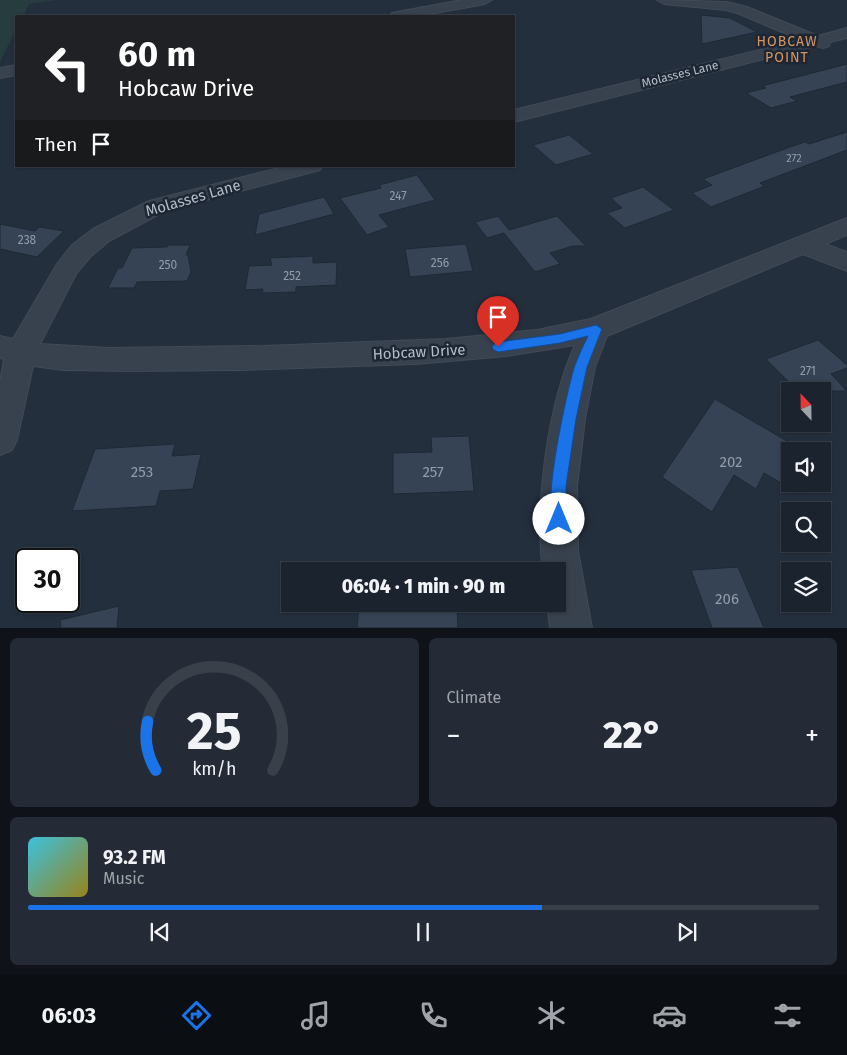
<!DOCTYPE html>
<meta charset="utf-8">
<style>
:root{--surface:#1b232e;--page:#242b36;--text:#f1f3f6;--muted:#a0a4aa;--line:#39404a;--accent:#1a73e8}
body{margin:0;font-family:"Fira Sans",sans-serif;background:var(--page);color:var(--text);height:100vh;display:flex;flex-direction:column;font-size:19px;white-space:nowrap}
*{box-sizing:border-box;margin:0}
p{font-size:16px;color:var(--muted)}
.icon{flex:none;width:28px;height:28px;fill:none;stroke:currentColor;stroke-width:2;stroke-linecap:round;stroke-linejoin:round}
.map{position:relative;height:628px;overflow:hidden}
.panel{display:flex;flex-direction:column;gap:10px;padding:10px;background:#0f1319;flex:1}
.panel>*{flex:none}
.banner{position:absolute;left:15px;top:15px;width:500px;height:152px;border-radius:0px;box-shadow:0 1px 4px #0004,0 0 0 1px var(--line);background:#202124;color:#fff;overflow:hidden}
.needle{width:32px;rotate:338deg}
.fabs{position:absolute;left:781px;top:382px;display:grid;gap:10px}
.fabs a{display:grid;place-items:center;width:50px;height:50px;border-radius:0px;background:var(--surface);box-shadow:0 1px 4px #0004,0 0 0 1px var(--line);font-size:25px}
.speed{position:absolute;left:15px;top:548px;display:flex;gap:10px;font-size:25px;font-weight:700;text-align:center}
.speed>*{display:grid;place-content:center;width:65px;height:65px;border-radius:50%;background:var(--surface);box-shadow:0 1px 4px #0004,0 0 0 1px var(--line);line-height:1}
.speed .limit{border:2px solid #111;border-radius:8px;background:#fff;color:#111}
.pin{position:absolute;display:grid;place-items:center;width:42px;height:42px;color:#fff;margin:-51px -21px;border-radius:50% 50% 50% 0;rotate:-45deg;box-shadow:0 0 5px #0007}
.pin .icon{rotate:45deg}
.me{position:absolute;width:55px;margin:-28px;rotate:0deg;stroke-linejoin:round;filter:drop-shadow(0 0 4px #0008)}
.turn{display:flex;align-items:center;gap:18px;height:105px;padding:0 20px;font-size:22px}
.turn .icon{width:65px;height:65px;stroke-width:2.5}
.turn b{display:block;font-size:35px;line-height:42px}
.then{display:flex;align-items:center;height:48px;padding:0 20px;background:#0003;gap:10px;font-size:19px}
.big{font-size:38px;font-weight:800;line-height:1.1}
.panel .card{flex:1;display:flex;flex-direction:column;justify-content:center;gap:8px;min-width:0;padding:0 18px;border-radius:8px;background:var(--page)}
.panel .dial{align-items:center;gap:0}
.dial svg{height:130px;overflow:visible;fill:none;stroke:var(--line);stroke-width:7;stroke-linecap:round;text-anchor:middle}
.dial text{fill:var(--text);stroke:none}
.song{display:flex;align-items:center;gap:15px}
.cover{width:60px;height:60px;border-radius:8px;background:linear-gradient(135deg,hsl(190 70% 55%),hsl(50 70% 35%))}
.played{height:5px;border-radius:2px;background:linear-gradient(90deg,var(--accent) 65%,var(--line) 65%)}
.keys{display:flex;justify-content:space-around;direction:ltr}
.heat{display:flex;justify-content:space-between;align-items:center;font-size:28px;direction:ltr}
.panel .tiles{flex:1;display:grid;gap:10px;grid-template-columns:1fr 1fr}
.card:last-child{grid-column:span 2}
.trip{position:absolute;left:281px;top:562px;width:285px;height:50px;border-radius:0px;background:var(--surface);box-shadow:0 1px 4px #0004,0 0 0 1px var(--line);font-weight:800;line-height:50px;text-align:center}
.tabs{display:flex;height:80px;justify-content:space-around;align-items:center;background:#0b0e12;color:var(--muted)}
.tabs .icon{width:35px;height:35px}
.tabs .selected{color:var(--accent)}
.tabs b{font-size:22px;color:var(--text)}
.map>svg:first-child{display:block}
.green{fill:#263c3f}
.building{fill:#364354;stroke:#1f2835}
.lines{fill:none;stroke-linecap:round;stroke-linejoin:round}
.minor-casing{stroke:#414a57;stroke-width:2}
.minor{fill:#38414e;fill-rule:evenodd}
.route{fill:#1a73e8;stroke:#114b97}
.labels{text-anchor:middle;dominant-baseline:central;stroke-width:5;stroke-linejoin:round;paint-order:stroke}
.far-number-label{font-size:11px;fill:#929caa}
.far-street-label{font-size:12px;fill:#b4bcc9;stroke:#1d2633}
.number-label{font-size:12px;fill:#929caa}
.far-neighbourhood-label{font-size:14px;letter-spacing:1px;fill:#d59563;stroke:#1d2633}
.street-label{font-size:15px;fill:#b4bcc9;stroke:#1d2633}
.near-number-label{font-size:15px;fill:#929caa}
</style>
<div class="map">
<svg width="847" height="628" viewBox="0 0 847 628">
<rect width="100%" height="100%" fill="#242f3e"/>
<path class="green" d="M0,0H56L29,4L23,16H16V29L0,62Z"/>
<path class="building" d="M701,15L730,18L757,32L702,44Z
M847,64V82L790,97L797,101L771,108L746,93L766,88L762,86Z
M847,132V150L760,183L765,186L711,207L692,193L712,185L703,179L790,147L805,142L809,144Z
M569,135L593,154L556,165L533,145Z
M417,175L435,200L379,215L389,227L367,235L340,198L381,188L379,185Z
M643,187L674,210L625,228L607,213L622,208L611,198Z
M324,197L334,214L255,235L259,214Z
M498,216L509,230L557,216L586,246H573L550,253L560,264L535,272L504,233L487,238L475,222Z
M0,224L35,231L39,227L64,231L37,257L0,249Z
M466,244L473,271L410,277L405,249Z
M168,245H190L186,255H188L191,272L187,281L137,282L134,288H108L118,268H122L132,248L167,247Z
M313,256V263L337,262L336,285L296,287V292L262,293L263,289L245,290L249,266L272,265L270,258Z
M818,340L847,365V368L831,374L847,391H798L766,359Z
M715,399L804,451H790V484H805L800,494L764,473L756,489L734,475L712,512L662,477Z
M469,436L474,491L393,494V453L432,452L431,437Z
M175,444L172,456L201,454L193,489L160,491L156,506L72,511L95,449Z
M738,567L764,628H712L691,570Z
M359,604H457L458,628H357Z
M119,606L117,628H61L60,620Z"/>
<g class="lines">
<g class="minor-casing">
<path id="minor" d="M462,0H492L485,4L419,16H390L392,13L397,12Z
M657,0L727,2L747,7L818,36L847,28V38L830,42L829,46L823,48L816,46L514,122V110L801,40L737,13L726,10L664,4Z
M16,65V75L0,78V68Z
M287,166H323L320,170L165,211L109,241L90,257L76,274L40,344L108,348L264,346L446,339L537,330L591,319L847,218V235L825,244L847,252V271L803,254L607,336L595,367L585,419L577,486L578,551L592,628H550L547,604H558V571H543C534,506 548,405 575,345L507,356L416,364L242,370L130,371L63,370L33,366L17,440L12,450L0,455V382L4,359L0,358V336L13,339L57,264L72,245L93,229L149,201Z"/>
</g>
<use href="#minor" class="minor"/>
</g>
<path class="route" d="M596,325L602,329L587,367L576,419L566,486V519L564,524L559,526L553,524C543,500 566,396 574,368C578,357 583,346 588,336L560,343L498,352L494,350L492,347L494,344L498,342L560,334Z"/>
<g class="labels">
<g class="far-number-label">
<text x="794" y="158">272</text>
</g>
<g class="far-street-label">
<text transform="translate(680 74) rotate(-14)">Molasses Lane</text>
</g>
<g class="number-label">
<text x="398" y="196">247</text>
<text x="27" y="240">238</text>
<text x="440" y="263">256</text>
<text x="168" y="265">250</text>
<text x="292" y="276">252</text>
<text x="808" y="371">271</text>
</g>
<g class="far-neighbourhood-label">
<text x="787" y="41">HOBCAW<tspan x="787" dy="16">POINT</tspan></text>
</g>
<g class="street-label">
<text transform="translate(193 198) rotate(-16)">Molasses Lane</text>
<text transform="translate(419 352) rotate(-3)">Hobcaw Drive</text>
</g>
<g class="near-number-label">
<text x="731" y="462">202</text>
<text x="142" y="472">253</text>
<text x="433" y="472">257</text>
<text x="727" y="599">206</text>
</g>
</g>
</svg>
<div class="fabs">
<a><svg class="needle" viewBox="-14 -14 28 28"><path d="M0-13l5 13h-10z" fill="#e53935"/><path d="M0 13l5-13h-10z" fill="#a0a4aa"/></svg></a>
<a><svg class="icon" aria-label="sound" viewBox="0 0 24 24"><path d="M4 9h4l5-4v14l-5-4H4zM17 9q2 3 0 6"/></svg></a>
<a><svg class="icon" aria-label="search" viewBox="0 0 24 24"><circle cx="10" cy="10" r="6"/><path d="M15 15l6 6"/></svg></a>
<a><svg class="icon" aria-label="layers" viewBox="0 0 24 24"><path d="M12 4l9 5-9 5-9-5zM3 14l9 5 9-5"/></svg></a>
</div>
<div class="speed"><div class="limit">30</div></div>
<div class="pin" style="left:498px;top:347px;background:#d93025"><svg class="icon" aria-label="arrive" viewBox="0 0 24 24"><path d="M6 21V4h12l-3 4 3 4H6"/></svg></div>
<svg class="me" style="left:559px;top:519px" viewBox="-20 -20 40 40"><circle r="19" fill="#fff"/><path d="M0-13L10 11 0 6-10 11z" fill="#1a73e8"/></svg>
<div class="trip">06:04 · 1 min · 90 m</div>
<div class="banner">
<div class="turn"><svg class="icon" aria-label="left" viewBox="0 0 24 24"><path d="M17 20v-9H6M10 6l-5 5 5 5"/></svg><div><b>60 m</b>Hobcaw Drive</div></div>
<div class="then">Then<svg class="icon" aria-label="arrive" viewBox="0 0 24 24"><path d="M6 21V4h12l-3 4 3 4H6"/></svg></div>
</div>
</div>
<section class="panel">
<div class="tiles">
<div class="card dial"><svg viewBox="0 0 100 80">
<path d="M14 69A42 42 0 1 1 86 69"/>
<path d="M14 69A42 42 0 0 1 9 39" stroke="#1a73e8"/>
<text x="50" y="56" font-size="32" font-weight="700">25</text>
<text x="50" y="72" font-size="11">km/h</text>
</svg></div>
<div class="card"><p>Climate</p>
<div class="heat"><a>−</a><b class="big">22°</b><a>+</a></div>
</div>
<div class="card">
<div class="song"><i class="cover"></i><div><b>93.2 FM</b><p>Music</p></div></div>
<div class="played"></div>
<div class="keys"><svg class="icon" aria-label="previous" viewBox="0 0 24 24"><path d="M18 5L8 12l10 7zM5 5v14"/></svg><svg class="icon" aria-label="pause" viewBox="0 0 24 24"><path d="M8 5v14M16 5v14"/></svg><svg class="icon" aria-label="next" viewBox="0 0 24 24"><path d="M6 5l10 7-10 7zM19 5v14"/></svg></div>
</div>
</div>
</section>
<nav class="tabs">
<b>06:03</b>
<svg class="icon selected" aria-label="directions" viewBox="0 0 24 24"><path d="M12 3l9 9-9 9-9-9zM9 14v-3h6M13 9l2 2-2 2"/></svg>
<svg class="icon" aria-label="music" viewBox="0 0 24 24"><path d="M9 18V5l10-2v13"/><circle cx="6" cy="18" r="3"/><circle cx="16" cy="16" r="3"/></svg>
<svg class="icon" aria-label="phone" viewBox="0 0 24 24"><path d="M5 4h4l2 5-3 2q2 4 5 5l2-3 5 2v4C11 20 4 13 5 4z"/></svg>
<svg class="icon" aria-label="climate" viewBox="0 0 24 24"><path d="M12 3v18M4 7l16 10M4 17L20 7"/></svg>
<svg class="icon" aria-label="car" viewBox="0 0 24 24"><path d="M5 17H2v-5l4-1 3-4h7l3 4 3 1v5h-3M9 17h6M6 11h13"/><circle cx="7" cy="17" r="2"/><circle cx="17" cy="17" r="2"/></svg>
<svg class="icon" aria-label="filters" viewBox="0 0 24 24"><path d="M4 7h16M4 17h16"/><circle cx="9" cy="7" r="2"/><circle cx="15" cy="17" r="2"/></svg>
</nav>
